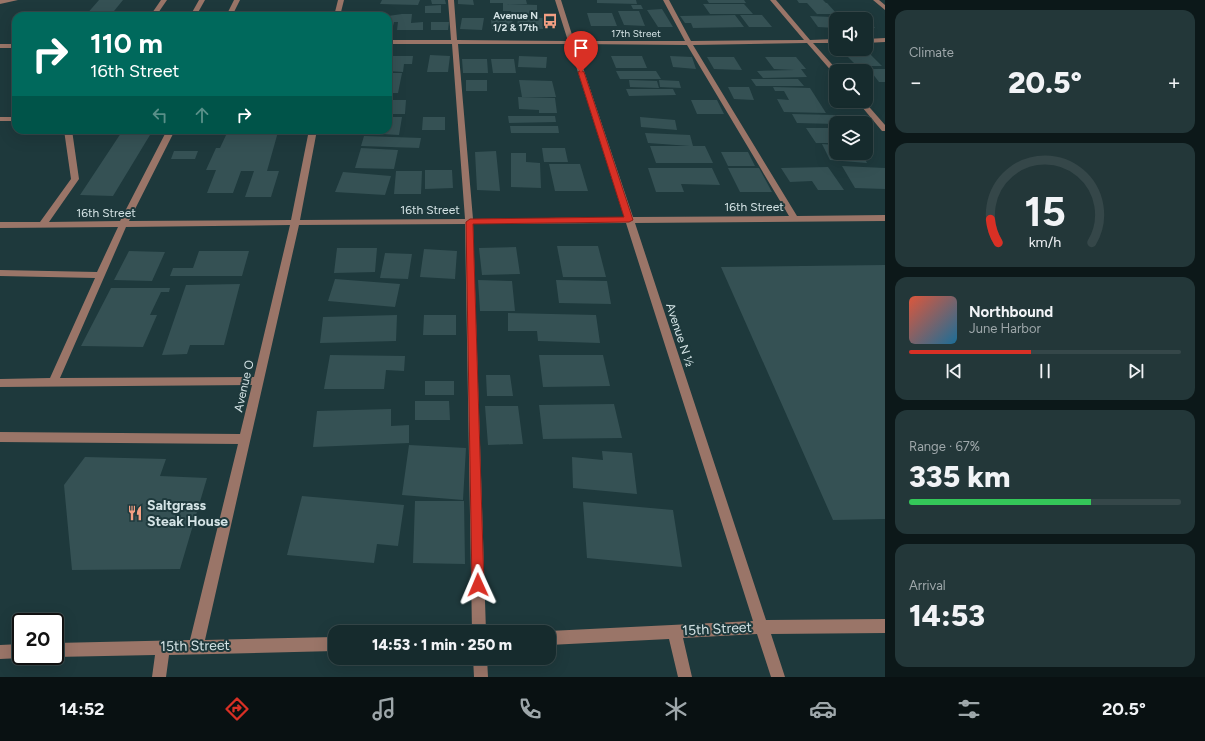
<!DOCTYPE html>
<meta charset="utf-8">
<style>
:root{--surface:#162b2d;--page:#233739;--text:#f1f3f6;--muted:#9ea7aa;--line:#354749;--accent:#d93025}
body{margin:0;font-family:Figtree,sans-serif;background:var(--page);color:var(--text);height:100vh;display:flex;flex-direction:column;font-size:15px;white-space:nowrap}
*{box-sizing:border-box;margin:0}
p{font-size:13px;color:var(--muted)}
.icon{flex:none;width:22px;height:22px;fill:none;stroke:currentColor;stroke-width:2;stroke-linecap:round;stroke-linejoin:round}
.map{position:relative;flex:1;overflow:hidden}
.drawer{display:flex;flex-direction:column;gap:10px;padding:10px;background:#0c1819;width:320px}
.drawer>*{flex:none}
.guide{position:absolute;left:12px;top:12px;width:380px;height:122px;border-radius:12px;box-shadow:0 4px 16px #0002,0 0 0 1px var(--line);background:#00695c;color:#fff;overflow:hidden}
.tools{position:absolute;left:829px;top:12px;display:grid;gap:8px}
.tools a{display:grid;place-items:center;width:44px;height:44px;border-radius:8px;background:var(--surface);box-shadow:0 4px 16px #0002,0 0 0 1px var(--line);font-size:20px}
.speed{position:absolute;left:12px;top:613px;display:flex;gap:8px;font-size:20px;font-weight:700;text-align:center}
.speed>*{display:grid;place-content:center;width:52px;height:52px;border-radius:50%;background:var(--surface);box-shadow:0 4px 16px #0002,0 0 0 1px var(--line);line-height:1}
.speed .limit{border:2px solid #111;border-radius:6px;background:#fff;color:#111}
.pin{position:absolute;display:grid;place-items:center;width:34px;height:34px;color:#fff;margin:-41px -17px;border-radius:50% 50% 50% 0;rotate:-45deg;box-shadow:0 0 4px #0007}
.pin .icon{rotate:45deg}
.me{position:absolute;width:44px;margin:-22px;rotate:359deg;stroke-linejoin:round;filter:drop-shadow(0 0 3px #0008)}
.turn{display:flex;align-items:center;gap:14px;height:84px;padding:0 12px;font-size:18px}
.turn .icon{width:52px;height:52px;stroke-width:2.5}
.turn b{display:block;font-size:28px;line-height:34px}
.lanes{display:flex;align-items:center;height:38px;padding:0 12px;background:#0003;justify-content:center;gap:20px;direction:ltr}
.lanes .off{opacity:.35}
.big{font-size:30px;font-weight:800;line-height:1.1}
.drawer .tile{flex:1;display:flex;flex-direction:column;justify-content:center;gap:6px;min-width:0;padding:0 14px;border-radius:12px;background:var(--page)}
.drawer .dial{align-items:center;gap:0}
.dial svg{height:104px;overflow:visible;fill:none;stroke:var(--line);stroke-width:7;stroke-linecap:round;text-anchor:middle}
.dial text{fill:var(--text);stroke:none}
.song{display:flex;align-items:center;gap:12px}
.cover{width:48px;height:48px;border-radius:6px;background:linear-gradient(135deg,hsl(10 70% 55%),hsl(200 70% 35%))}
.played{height:4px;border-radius:2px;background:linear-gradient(90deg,var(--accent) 45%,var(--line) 45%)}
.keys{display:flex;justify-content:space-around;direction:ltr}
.heat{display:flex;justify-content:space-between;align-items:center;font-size:22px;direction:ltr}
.charge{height:6px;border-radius:3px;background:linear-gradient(90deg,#34c759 67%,var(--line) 0)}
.trip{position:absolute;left:328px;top:625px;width:228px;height:40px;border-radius:12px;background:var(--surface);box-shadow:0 4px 16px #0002,0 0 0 1px var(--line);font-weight:800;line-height:40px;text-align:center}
.tab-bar{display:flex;height:64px;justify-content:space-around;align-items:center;background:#091112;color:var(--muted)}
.tab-bar .icon{width:28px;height:28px}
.tab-bar .selected{color:var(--accent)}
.tab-bar b{font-size:18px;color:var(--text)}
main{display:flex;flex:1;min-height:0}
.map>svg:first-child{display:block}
.building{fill:#355154}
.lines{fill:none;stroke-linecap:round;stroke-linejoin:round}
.minor{fill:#9a7568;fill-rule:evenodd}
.route{fill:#d93025;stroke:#8d1f18}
.labels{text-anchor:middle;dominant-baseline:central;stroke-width:4;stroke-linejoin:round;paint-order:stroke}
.far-poi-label{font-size:10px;font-weight:bold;fill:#d4e3e5;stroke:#1e393c;text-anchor:end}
.far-street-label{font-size:10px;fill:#d4e3e5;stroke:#1e393c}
.street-label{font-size:12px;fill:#d4e3e5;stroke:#1e393c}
.near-poi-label{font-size:14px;font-weight:bold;fill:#d4e3e5;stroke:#1e393c;text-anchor:start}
.near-street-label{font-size:14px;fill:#d4e3e5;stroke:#1e393c}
</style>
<main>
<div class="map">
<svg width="885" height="677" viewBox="0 0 885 677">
<rect width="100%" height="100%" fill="#1e393c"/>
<path class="building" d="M99,0H123L110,16H85Z
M382,0H420L418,5L380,4Z
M431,0H445L446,4H432Z
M458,0H473L474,5L458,4Z
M490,0H526L527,4H506L537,5V15L512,14L511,11H503V3H490Z
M597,0H636L637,4L597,3Z
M707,0H744L746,3H709Z
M797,0H823L826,3H799Z
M807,3H827L837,14H817Z
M703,4H744L753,14H710Z
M441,5V13H425V6Z
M631,5H641L643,9H633Z
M662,9L673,27H658L647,10Z
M618,11H639L645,26L624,25Z
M587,13H612L617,26H591Z
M402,14H412L411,23L423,22V30H397L398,22H394L392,30H388V16Z
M735,15L744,27L693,28L691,23H685L680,16Z
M740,15H762L772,27H749Z
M810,16L831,17L836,23V28L818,27Z
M518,17L543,18V29L517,28Z
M462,18H484L482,30L460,29Z
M866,18H868L875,28H866Z
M491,20H512L514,29H492Z
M431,22H449L448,30H431Z
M870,54L882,66H857L846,55Z
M430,55L450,56L448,72H427Z
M388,56H413L412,64H404L403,72L388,71Z
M519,56L547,57L546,68L518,67Z
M611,56H642L647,68H616Z
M670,56L692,57L696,69L673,67Z
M707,57H734L742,70L714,69Z
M765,57H796L806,69H801L807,77L763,78L757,71L795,70L774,69Z
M462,59H487L488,73H463Z
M491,59H514L516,73H493Z
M869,69H885V82H879Z
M616,71H656L661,79H620Z
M388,73H402L398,93H388Z
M751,79H798L804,86H756Z
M466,80H487V91H466Z
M519,80L552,81L556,97H522Z
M629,80L657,81L659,88L630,87Z
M659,80L679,81L681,88L660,87Z
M728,87H749L754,100L734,99Z
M773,87L810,88L826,113L784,112L777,99L789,100L784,91H775Z
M626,89H673L676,95L629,96Z
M518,97L555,98L557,113H539V110L519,109Z
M388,100H406L405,114H388Z
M691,100H717L724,114H697Z
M792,114L835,115L840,123H836V124L797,123Z
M508,116H555L556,122L509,123Z
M388,117H402L399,135L362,133L363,130H388Z
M423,117H445V130H422Z
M640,117L675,120L677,130L641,127Z
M510,126H558L559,133H511Z
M806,128H836V143H816Z
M123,130H153L113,196L80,195Z
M278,132L267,171H279L271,197H245L254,171H241L233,193H207L216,170H206L216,148H220L227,133Z
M645,133L690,135L693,146H705L713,163H656L650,146H690L648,143Z
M364,136L421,138L419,148L361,146Z
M822,144L836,145V153H862L867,163L830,160Z
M361,148L398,150L394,169L355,168Z
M542,148H565L568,162H544Z
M174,151H198L195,159H171Z
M496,151L500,191L477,190L475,152Z
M721,152H748L755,166H728Z
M511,153H526V162L540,163L541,188L511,187Z
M549,164H580L588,191H555Z
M842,166L885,168V189L855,188Z
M828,167L844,190H818L812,181L790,182L781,168Z
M648,168H712L720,185L681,184L684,192H656Z
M728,168H759L772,192H740Z
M425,170H452L453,188L425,189Z
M396,171H422L421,194H394Z
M343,172L391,176L385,195L335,192Z
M557,246H598L606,277H563Z
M516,247L520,274L482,275L479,248Z
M337,248H377L375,272L334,273Z
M424,249L457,251L455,279L420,277Z
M129,251L165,252L152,281L114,280Z
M199,251H249L242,276H170L173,268H193Z
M385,253L412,254L408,279L380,278Z
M885,265V519L833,520L721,267Z
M335,279L400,284L395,307L328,301Z
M478,280L512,281L515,311H480Z
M556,280L607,281L611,304L559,303Z
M240,284L224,345H190L187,354L162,355L186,285Z
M111,288H170L169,292H161L150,315H157L143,347L81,346Z
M508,313L596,315L600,343L538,341L537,331H508Z
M397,315L396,341L320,343L323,317Z
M424,315H456V335H423Z
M330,355L405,356L404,371L386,370L384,389H324Z
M539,355H603L610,386L543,387Z
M486,375H510L513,396H487Z
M425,381H454V395H425Z
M415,401H449L450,420H415Z
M614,404L622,438L543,439L539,405Z
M485,406H518L523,444L488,445Z
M391,409V426L409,425V443L313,447L317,411Z
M409,445L466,448L463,500L402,495Z
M602,451L632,453L637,494L573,488L572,457L603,460Z
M85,457L166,459L160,476L207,478L180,569L72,570L64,485Z
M302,496L404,505L398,546L377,544L374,563L287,555Z
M415,501H464L465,564L413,563Z
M583,502L673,510L682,567L587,558Z"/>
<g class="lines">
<path class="minor" d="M0,0H18L0,4Z
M161,0H167L156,16H150Z
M199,0H205L196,16H190Z
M234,0H240L232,16H226Z
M338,0H344L340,16H334Z
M448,0H454L457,40L568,41L555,0H561L574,41H685L663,0H669L691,41L804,40L770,0H776L810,40L836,39V43H813L838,71H836V75L834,74L807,43L693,45L797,216L885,215V221L635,223L766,620L885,619V633L771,634L785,677H771L757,634L683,638L692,677H678L669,639L549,645V632H546L549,631L753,621L626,223L473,224L486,632H472L465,224L299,225L205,640L335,637V651L169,655L166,677H152L155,655L55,657L52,656H55V643L190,640L238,444L0,442V432L240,434L252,385L0,387V379L50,378L95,278L0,276V270L97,272L118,227L0,228V222H40L71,179L64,130H72L79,179L49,222L120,221L167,130H175L129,221L291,220L309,130H317L300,220L465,219L452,44H388V40H451ZM458,44H569L624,217L473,219ZM575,44L687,45L789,216L633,217ZM290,225L254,377L60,378L126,227Z
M873,0H879L885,5V10Z
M885,38V42L866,43V39Z
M0,44H16V48H0Z
M857,101H864L885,125V131H882Z
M0,117H16V121H0Z
M21,644V656H26L21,658L0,659V645Z
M473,658H487L488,677H474Z"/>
</g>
<path class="route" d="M581,70L584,72L633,220L629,222L473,224L484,585L482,589L478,591L473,589L472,585L466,222L470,219L624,217L578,72Z"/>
<defs>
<g id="bus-bare" transform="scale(1.2)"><path d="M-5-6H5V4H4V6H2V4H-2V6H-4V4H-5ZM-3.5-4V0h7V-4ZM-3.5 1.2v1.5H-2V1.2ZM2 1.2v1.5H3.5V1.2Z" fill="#f39f83" stroke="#1e393c" stroke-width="2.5" paint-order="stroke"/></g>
<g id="restaurant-bare" transform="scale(1.2)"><path d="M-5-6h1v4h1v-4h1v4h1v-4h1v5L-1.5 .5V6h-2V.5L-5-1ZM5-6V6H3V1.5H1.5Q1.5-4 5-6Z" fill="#f39f83" stroke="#1e393c" stroke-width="2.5" paint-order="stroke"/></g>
</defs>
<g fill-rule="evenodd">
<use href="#bus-bare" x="550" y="21"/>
<use href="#restaurant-bare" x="135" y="513"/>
</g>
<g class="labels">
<g class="far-poi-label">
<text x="538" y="15">Avenue N<tspan x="538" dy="12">1/2 &amp; 17th</tspan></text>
</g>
<g class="far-street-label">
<text x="636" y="33">17th Street</text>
</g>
<g class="street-label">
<text x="754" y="207">16th Street</text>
<text x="430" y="210">16th Street</text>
<text x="106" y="213">16th Street</text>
<text transform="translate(680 335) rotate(72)">Avenue N ½</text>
<text transform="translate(244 386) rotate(-77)">Avenue O</text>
</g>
<g class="near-poi-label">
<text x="147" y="505">Saltgrass<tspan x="147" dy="16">Steak House</tspan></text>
</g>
<g class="near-street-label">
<text transform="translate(717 629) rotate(-3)">15th Street</text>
<text transform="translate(195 646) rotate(-1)">15th Street</text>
</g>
</g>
</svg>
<div class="tools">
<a><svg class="icon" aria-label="sound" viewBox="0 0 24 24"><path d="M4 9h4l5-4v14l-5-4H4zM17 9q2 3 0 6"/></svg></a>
<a><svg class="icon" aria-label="search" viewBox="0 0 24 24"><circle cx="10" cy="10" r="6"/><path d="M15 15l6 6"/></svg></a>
<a><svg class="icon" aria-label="layers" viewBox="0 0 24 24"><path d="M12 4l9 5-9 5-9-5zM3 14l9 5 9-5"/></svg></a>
</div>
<div class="speed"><div class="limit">20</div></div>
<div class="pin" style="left:581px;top:72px;background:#d93025"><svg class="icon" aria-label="arrive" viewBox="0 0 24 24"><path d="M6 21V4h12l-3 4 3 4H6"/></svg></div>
<svg class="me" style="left:478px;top:585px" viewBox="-20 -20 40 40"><path d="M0-17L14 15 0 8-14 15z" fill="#d93025" stroke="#fff" stroke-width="4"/></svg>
<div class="trip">14:53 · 1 min · 250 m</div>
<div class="guide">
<div class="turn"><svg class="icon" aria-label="right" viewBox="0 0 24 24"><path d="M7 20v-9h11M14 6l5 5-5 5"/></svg><div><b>110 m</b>16th Street</div></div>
<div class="lanes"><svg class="icon off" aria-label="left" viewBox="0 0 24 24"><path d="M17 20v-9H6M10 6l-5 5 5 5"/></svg><svg class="icon off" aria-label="ahead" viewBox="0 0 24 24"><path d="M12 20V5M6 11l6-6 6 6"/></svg><svg class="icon" aria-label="right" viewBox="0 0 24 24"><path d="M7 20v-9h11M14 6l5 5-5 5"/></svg></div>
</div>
</div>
<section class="drawer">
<div class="tile"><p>Climate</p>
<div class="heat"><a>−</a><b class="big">20.5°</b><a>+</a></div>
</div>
<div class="tile dial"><svg viewBox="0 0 100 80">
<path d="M14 69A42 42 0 1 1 86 69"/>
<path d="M14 69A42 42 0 0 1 8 51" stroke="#d93025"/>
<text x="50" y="56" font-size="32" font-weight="700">15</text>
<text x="50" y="72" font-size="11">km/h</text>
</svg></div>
<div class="tile">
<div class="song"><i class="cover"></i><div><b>Northbound</b><p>June Harbor</p></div></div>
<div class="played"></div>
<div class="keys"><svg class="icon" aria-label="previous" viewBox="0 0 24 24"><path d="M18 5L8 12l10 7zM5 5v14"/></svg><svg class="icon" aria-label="pause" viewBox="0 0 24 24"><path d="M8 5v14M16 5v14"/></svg><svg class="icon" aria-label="next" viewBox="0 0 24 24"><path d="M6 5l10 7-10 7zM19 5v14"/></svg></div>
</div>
<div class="tile"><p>Range · 67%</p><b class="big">335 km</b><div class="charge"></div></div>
<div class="tile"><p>Arrival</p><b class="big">14:53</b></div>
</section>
</main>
<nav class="tab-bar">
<b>14:52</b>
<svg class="icon selected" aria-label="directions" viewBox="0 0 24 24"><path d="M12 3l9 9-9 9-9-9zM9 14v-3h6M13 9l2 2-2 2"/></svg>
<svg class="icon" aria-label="music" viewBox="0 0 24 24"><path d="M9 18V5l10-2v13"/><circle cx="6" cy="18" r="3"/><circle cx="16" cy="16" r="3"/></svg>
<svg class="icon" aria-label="phone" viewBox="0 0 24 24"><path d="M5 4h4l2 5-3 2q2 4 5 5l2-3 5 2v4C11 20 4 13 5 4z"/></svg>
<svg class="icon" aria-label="climate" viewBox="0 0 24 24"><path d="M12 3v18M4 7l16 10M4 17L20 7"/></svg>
<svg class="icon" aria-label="car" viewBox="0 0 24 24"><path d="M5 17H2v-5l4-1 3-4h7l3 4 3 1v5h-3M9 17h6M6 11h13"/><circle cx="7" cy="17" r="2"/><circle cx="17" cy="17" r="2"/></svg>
<svg class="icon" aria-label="filters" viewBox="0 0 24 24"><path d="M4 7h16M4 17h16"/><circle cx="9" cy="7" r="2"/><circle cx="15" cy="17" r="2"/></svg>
<b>20.5°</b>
</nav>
